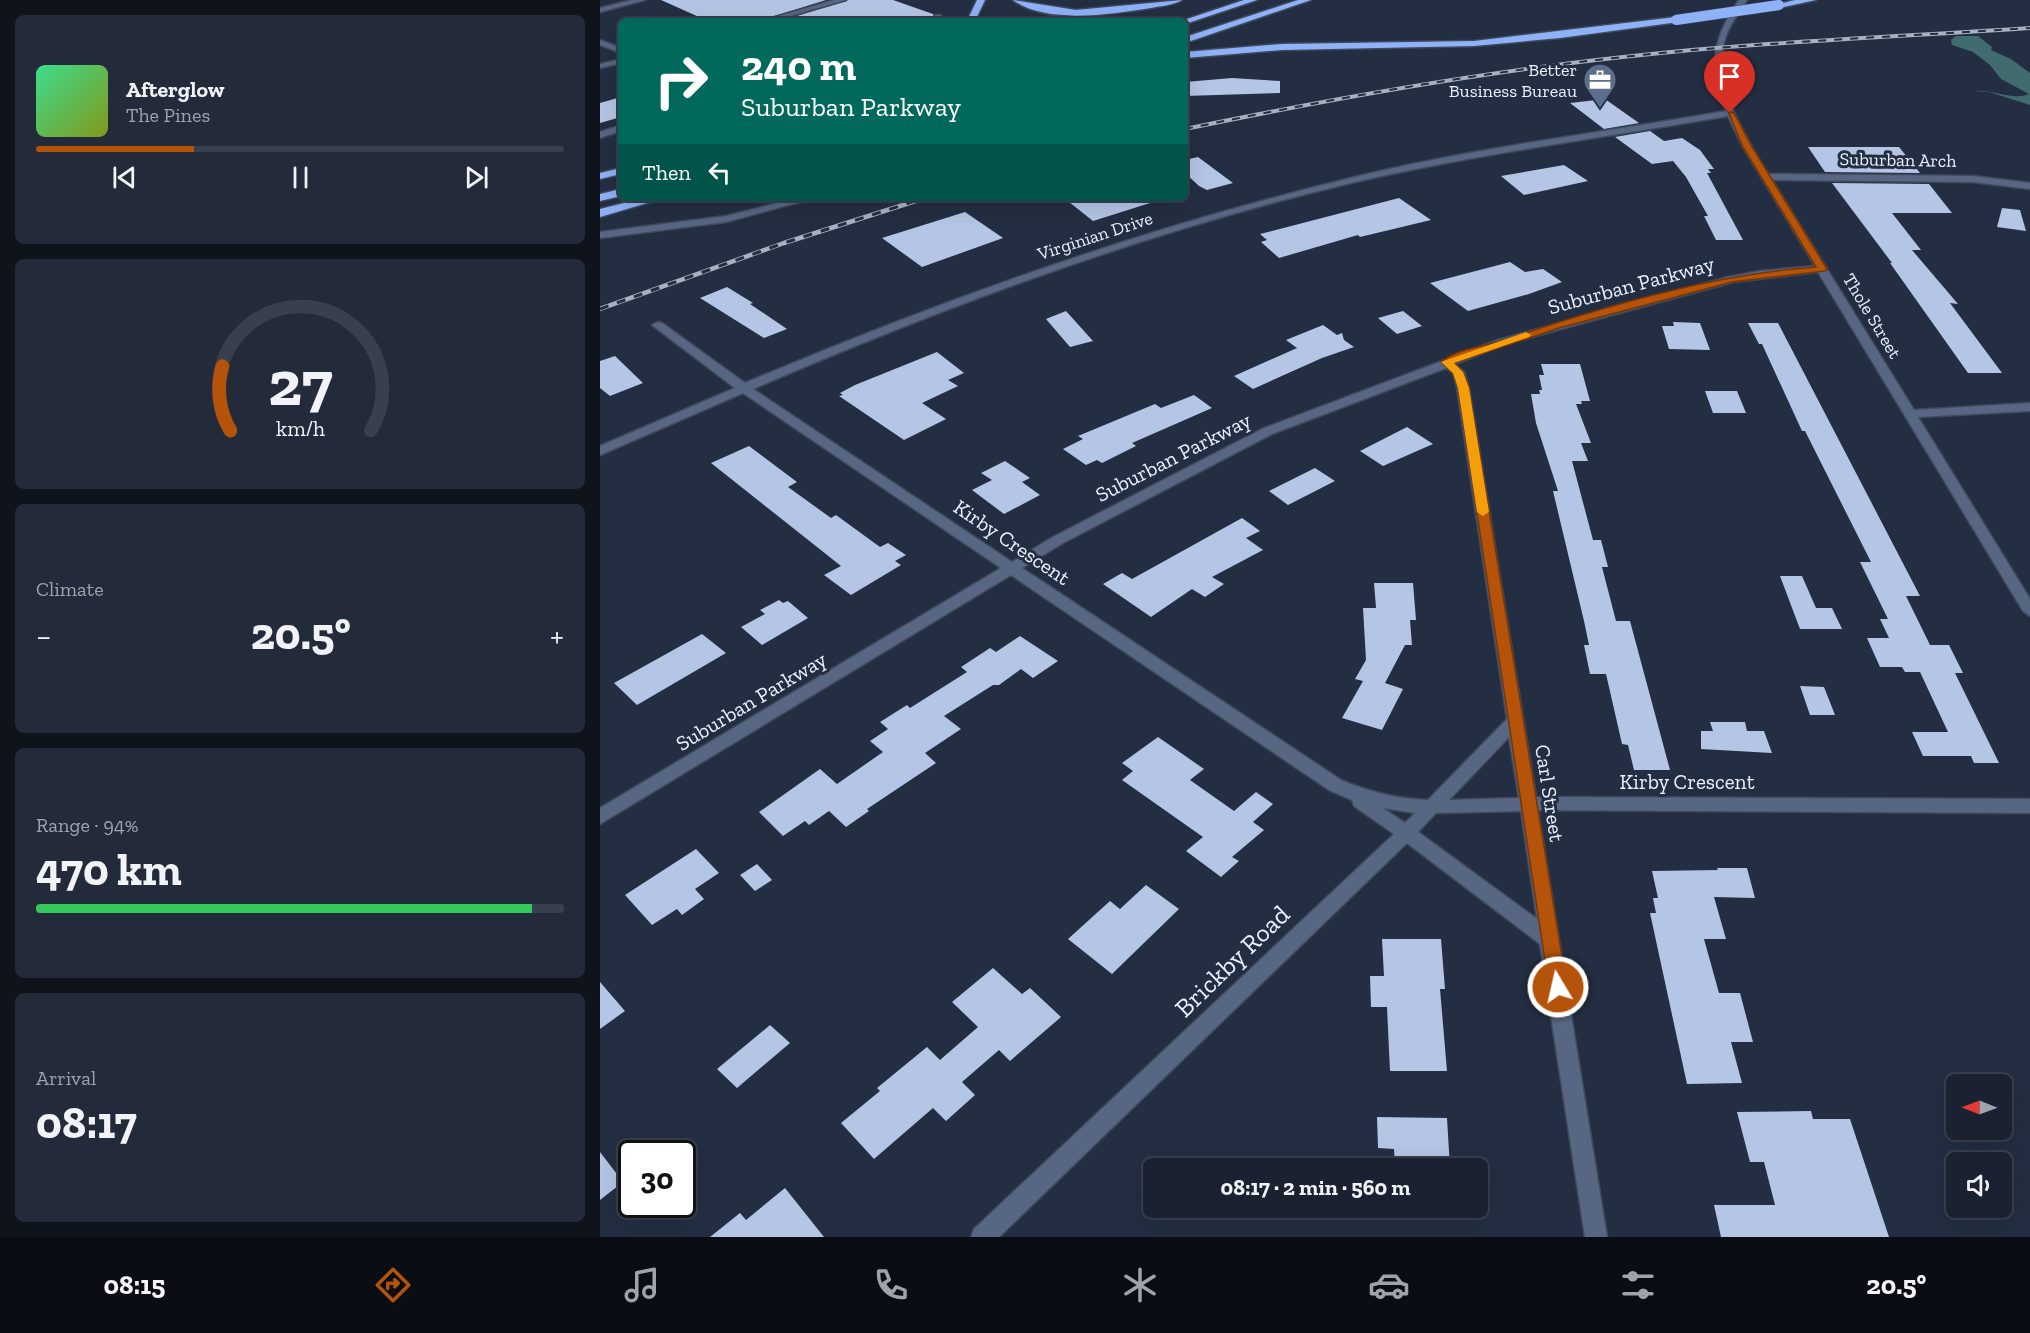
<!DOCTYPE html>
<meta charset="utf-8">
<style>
:root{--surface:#1a2232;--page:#232a3a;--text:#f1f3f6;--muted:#9fa4ac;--line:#383f4d;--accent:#b45309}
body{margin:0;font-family:"Zilla Slab",serif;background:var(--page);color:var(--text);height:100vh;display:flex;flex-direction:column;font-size:22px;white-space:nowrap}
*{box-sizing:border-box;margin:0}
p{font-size:20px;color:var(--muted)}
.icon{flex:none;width:33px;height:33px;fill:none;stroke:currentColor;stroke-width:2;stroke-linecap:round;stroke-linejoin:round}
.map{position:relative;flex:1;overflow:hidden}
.side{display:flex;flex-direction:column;gap:15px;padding:15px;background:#0e131c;width:600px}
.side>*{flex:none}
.banner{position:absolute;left:18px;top:18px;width:570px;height:183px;border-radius:9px;box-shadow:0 6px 24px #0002,0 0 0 2px var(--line);background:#00695c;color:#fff;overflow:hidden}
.needle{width:39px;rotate:271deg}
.tools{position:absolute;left:1346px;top:1074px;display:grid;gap:12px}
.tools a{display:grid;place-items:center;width:66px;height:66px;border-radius:9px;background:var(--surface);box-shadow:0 6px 24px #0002,0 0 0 2px var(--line);font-size:30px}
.speed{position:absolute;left:18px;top:1140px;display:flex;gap:12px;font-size:30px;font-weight:700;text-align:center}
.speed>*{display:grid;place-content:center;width:78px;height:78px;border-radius:50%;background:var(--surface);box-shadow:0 6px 24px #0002,0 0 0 2px var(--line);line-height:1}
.speed .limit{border:3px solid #111;border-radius:9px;background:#fff;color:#111}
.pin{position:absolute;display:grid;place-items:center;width:51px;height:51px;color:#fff;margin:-62px -26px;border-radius:50% 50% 50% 0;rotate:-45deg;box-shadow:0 0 6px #0007}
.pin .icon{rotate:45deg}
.me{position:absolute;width:66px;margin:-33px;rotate:351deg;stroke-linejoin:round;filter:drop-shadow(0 0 4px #0008)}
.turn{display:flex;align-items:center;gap:21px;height:126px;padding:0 24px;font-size:27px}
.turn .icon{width:78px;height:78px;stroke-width:2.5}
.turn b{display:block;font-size:42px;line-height:51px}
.then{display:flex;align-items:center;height:57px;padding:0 24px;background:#0003;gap:12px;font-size:22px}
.big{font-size:45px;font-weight:700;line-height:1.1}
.side .widget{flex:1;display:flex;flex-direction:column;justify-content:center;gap:9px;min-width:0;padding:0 21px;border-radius:9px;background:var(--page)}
.side .dial{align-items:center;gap:0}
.dial svg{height:156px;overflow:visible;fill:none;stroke:var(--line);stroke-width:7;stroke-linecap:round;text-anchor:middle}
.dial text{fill:var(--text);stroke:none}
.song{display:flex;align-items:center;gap:18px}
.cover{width:72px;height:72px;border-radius:9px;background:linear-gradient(135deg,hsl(150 70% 55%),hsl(70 70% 35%))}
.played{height:6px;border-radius:3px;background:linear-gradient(90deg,var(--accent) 30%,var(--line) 30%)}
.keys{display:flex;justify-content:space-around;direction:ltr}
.heat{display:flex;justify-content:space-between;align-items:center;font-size:33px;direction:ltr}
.charge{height:9px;border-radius:4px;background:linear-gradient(90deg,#34c759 94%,var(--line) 0)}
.trip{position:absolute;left:543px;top:1158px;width:345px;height:60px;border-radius:9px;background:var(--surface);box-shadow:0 6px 24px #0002,0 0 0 2px var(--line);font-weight:700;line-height:60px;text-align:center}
.menu{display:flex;height:96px;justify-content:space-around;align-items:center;background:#0a0e14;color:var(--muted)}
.menu .icon{width:42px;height:42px}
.menu .selected{color:var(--accent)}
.menu b{font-size:27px;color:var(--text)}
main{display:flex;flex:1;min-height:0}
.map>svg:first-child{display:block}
.water{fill:#406b6f}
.building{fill:#b5c5e5}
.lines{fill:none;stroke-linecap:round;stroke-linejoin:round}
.minor-casing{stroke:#3f495c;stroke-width:3}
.highway-casing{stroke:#3f495c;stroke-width:3}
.minor{fill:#576682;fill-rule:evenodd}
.highway{fill:#8eb1f7;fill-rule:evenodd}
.rail-far1-casing{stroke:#a8b1c1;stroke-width:4}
.rail-casing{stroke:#a8b1c1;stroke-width:4.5}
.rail-far1{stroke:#232e42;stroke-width:2;stroke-dasharray:8;stroke-linecap:butt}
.rail{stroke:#232e42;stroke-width:3;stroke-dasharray:9;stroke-linecap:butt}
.highway-bridge-casing{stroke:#3f495c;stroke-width:11;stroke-linecap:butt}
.highway-bridge{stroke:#8eb1f7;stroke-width:10}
.route{fill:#b45309;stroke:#753606;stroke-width:1.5}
.slow{fill:#f59e0b}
.labels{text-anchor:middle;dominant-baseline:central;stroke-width:6;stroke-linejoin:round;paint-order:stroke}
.far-poi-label{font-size:18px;fill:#eaf1ff;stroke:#232e42;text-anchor:end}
.far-street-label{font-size:18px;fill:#eaf1ff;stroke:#232e42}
.street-label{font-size:21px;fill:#eaf1ff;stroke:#232e42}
.near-street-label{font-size:26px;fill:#eaf1ff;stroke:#232e42}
</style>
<main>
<section class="side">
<div class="widget">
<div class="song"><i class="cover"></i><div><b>Afterglow</b><p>The Pines</p></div></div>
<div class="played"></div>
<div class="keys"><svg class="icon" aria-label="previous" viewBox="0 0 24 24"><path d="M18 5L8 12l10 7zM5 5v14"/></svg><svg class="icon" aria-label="pause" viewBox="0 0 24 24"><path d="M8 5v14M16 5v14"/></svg><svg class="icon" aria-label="next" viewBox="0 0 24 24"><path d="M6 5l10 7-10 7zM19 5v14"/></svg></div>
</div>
<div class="widget dial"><svg viewBox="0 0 100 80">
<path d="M14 69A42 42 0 1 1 86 69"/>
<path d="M14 69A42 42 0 0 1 10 36" stroke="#b45309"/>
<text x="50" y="56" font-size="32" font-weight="700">27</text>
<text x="50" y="72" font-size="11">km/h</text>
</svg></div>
<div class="widget"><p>Climate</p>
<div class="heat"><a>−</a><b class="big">20.5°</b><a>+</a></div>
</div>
<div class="widget"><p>Range · 94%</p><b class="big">470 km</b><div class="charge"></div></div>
<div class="widget"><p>Arrival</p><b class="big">08:17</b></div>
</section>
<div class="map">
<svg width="1430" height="1237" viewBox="0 0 1430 1237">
<rect width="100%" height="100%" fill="#232e42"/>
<path class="water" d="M1356,36H1378L1392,47L1391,50L1411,59L1430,73V105L1389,92L1375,91C1392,89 1412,101 1429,94L1401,79L1390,65L1373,52L1352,45L1351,40Z"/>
<path class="building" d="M61,0H226L159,21H108Z
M248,0H293L333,14L335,21H181Z
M632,78L680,81V93L585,96V82Z
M21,97V117L0,123V103Z
M1005,99L1039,123L1004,129L970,103Z
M1050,131L1064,141L1082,138L1100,150L1114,169H1108L1111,173H1107L1143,240H1116L1104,216H1108L1086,177L1073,161L1052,164L1015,137Z
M1208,147H1299L1320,173L1225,172Z
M598,157L633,183L607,190L599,186L585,173V160Z
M964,165L988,181L924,195L901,176Z
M1232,183L1329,184L1352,213H1292L1321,250H1312L1358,304L1350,303L1402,373H1368L1290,263H1292Z
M464,198H550V203L493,221Z
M799,198L831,220L760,237L758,235L679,258L661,242L667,240L660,234Z
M1402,208L1420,210L1426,231L1397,227Z
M365,212L403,238L322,267L282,238Z
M910,262L925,272L943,269L962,282L929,294L868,311L830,283Z
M127,287L153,303L150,304L187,329L164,338L100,298Z
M466,311L493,341L470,347L446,319Z
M803,311L822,326L797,334L778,318Z
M1073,322L1100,323L1110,350L1069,349L1062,326H1074Z
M1148,323H1178L1320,596H1306L1330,645H1349L1363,673H1355L1399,763H1374L1371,756H1323L1312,732H1348L1320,672H1305L1302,667H1280L1267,638H1289L1280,619H1288L1260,562H1271L1205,431H1202L1162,344H1159Z
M723,325L737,335L742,333L744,340L754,347L722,358L653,389L634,376L697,348L686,340Z
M337,352L364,373L348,380L358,386L322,403L346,419L304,440L239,396L243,395L240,393L255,385Z
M15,356L43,383L10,396L0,388V361Z
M941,364H980L990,401H981L982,404H976L991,443H981L988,461H972L993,540H1001L1008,567H1002L1016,621H1030L1070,770H1034L1028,745L1022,744L1006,674H990L984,645H989L984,621L953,491H958L936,423L931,394H940L939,390H942L939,375H944Z
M1105,391H1137L1146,413H1113Z
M594,395L612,408L532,443L536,446L502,463L497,460L486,465L463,449L483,439L478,436L555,404L561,408Z
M807,427L833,444L783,466L760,451Z
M149,446L197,482L188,487L231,518L236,515L280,547L288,543L306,555L295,561L301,565L251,595L224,575L241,566L111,463Z
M405,461L430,478L422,482L440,495L404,514L372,490L392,480L381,473Z
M715,468L735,481L688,505L669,491Z
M642,518L660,531L646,538L663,550L612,577L624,584L605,597L592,589L551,617L503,584L522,573L532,579Z
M1180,576H1202L1216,608H1232L1242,629H1200Z
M774,583H813L816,620H810L812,645H805L785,683L803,689L782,730L742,718L763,681L755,679L766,660L763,608H776Z
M179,600L183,603L188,601L208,618L162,645L141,627L165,614L160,610Z
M102,634L126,653L37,705L14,683Z
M420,636L458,661L433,678L421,669L399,685H393L344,716L361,729L325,753L336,763L267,809L269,811L246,827L229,811L209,825L205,821L183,836L159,812L220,769L237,784L283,752L270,741L288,729L280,722L307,705L310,708L367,672L361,667L390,648L396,652Z
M1200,686L1224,687L1235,715H1210Z
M1110,722H1145L1147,731H1164L1172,753L1101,749V731H1113Z
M558,737L604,769L590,780L634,811L656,792L673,804L653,822L664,830L632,857L639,861L621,877L586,851L603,837L522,780L533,771L522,763Z
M96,849L119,873L95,889L104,899L82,915L77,909L52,925L25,895Z
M157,864L172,880L155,891L140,875Z
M1117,868H1147L1155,898L1114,897L1126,939H1104L1119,993H1140L1153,1042H1131L1142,1083L1087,1084L1050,913H1056L1053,898H1058L1052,871L1118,870Z
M546,885L579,909L512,974L468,939L510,901L520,909Z
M782,939H841L845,989H840L847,1071H790L787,1007H771L770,976H784Z
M393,968L422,994L430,988L461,1017L410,1061L399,1050L362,1082L375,1095L346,1121L333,1108L274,1159L241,1123L280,1091L277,1088L327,1047L340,1060L378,1027L352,1002Z
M0,982L25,1011L0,1029Z
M170,1025L190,1043L137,1088L117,1069Z
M1211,1111L1213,1119H1250L1289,1237H1121L1114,1205H1175L1164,1162H1150L1137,1112Z
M777,1117L847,1118L850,1168L795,1167L794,1149L778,1148Z
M0,1152L23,1182L0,1200Z
M185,1188L224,1237H110L140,1213L146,1220Z"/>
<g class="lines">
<g class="minor-casing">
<path id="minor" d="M32,0H45L0,12V8Z
M234,0H246L173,21H161Z
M1139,0H1147C1139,12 1131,23 1126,36C1110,83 1145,136 1168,174L1373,176L1430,183V189L1373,182L1172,180L1314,410L1430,403V411L1318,417L1430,599V616L1423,611L1218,272L1133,282L906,344L855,364L864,372L869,388L936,797L1430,799V813L938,810L1007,1237H985L940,944L807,843L399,1237H371L374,1229L794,834L754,806L752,800L729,790L411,575L0,824V808L401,568L143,393L0,455V446L135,388L52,325L58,322L62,323L145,383C341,300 540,229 747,179C872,148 1000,133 1126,111C1108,67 1112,39 1139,0ZM1128,116L1143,147L1215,266L1160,271L1128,277L898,340L664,428L453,537L412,562L153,389C346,306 545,232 751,183C875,154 1002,138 1128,116ZM846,368L853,373L857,388L907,719L828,800C797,799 769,792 741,780L422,568L463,543L672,434ZM909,737L919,798L849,800ZM783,808L815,813L805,823ZM921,811L937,919L818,832L836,813Z
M335,15H341L345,21H337Z
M0,40L21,48V53L0,45Z
M21,59V63L0,68V64Z
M21,125V131L0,138V132Z
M198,198H215L126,222L0,238V232L126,216Z"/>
</g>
<g class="highway-casing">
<path id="highway" d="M377,0H385L375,21H367Z
M413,0L476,10L582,0C574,5 561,6 551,8C512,14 446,25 413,0Z
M644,0H657L588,23L581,21Z
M698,0H711L585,43V37Z
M1195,0H1216L1179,8L1175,5Z
M1076,17L1080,20L1079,22L960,38L874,46L682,50L585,58V52L682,44L874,41Z
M21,168V174L0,179V173Z
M21,189V196L0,201V194Z
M44,198H64L0,217V209Z"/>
</g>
<use href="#minor" class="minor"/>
<use href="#highway" class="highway"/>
<g class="rail-far1-casing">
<path id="rail-far1" d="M585,129C730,99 876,73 1023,57C1158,42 1294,37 1430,28"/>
</g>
<g class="rail-casing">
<path id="rail" d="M0,309L184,243L325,198"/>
</g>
<use href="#rail-far1" class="rail-far1"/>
<use href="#rail" class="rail"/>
<g class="highway-bridge-casing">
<path id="highway-bridge" d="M1076,20L1179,5"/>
</g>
<use href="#highway-bridge" class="highway-bridge"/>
</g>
<path class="route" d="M1128,111L1134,113L1152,147L1227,269L1225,271L1132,282L959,328L854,363L863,372L869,388L967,987L964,992L958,995L952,992L949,987L858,388L853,373L841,362C854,350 883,346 901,341C1002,307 1109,275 1216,267L1143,147Z"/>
<path class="slow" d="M926,332L931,335L929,337L854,363L863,372L869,388L889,512L883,516L877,512L858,388L853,373L841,362Z"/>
<defs>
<g id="office-pin" transform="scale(1.725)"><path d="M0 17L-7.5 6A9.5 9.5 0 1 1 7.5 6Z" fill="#5c6f8a" stroke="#232e42"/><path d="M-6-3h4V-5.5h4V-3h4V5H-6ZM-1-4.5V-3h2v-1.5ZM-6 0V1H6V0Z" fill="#fff"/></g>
</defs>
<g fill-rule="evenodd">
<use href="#office-pin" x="1000" y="80"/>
</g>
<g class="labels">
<g class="far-poi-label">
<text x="977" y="70">Better<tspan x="977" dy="21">Business Bureau</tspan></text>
</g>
<g class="far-street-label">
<text transform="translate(1298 160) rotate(1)">Suburban Arch</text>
<text transform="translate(495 236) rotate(-18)">Virginian Drive</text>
<text transform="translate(1272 316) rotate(59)">Thole Street</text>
</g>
<g class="street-label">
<text transform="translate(1031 285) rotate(-15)">Suburban Parkway</text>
<text transform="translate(573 457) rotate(-27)">Suburban Parkway</text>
<text transform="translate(412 542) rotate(34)">Kirby Crescent</text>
<text transform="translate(151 701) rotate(-31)">Suburban Parkway</text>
<text x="1087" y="781">Kirby Crescent</text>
<text transform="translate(950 793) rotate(81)">Carl Street</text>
</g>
<g class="near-street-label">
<text transform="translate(632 961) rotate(-44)">Brickby Road</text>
</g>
</g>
</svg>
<div class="tools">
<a><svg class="needle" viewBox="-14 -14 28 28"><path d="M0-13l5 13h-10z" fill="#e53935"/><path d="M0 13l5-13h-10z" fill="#9fa4ac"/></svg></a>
<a><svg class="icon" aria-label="sound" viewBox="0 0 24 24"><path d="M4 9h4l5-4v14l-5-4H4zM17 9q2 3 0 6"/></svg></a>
</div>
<div class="speed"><div class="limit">30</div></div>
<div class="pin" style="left:1130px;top:113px;background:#d93025"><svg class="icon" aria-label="arrive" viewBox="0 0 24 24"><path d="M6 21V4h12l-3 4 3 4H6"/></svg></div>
<svg class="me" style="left:958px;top:987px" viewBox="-20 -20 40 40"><circle r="17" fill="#b45309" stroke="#fff" stroke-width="3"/><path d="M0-11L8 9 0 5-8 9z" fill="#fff"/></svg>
<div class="trip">08:17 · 2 min · 560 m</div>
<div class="banner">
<div class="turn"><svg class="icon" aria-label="right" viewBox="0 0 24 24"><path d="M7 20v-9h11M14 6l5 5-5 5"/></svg><div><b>240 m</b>Suburban Parkway</div></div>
<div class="then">Then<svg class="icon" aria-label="left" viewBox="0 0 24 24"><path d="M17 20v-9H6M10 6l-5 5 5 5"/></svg></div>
</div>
</div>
</main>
<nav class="menu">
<b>08:15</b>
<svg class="icon selected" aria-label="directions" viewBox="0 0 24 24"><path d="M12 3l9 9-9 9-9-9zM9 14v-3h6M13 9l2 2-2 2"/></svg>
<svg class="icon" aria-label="music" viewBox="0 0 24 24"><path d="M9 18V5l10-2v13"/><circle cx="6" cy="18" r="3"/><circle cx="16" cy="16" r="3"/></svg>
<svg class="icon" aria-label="phone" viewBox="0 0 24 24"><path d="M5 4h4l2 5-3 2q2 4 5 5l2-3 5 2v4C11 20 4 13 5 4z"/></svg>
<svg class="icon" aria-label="climate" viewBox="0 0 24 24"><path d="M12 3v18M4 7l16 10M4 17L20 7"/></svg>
<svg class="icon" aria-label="car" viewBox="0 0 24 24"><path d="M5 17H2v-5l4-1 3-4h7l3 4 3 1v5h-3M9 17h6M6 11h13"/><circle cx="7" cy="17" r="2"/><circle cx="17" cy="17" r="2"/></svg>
<svg class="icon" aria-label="filters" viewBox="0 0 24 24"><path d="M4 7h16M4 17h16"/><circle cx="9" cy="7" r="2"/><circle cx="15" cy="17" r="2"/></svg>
<b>20.5°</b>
</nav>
